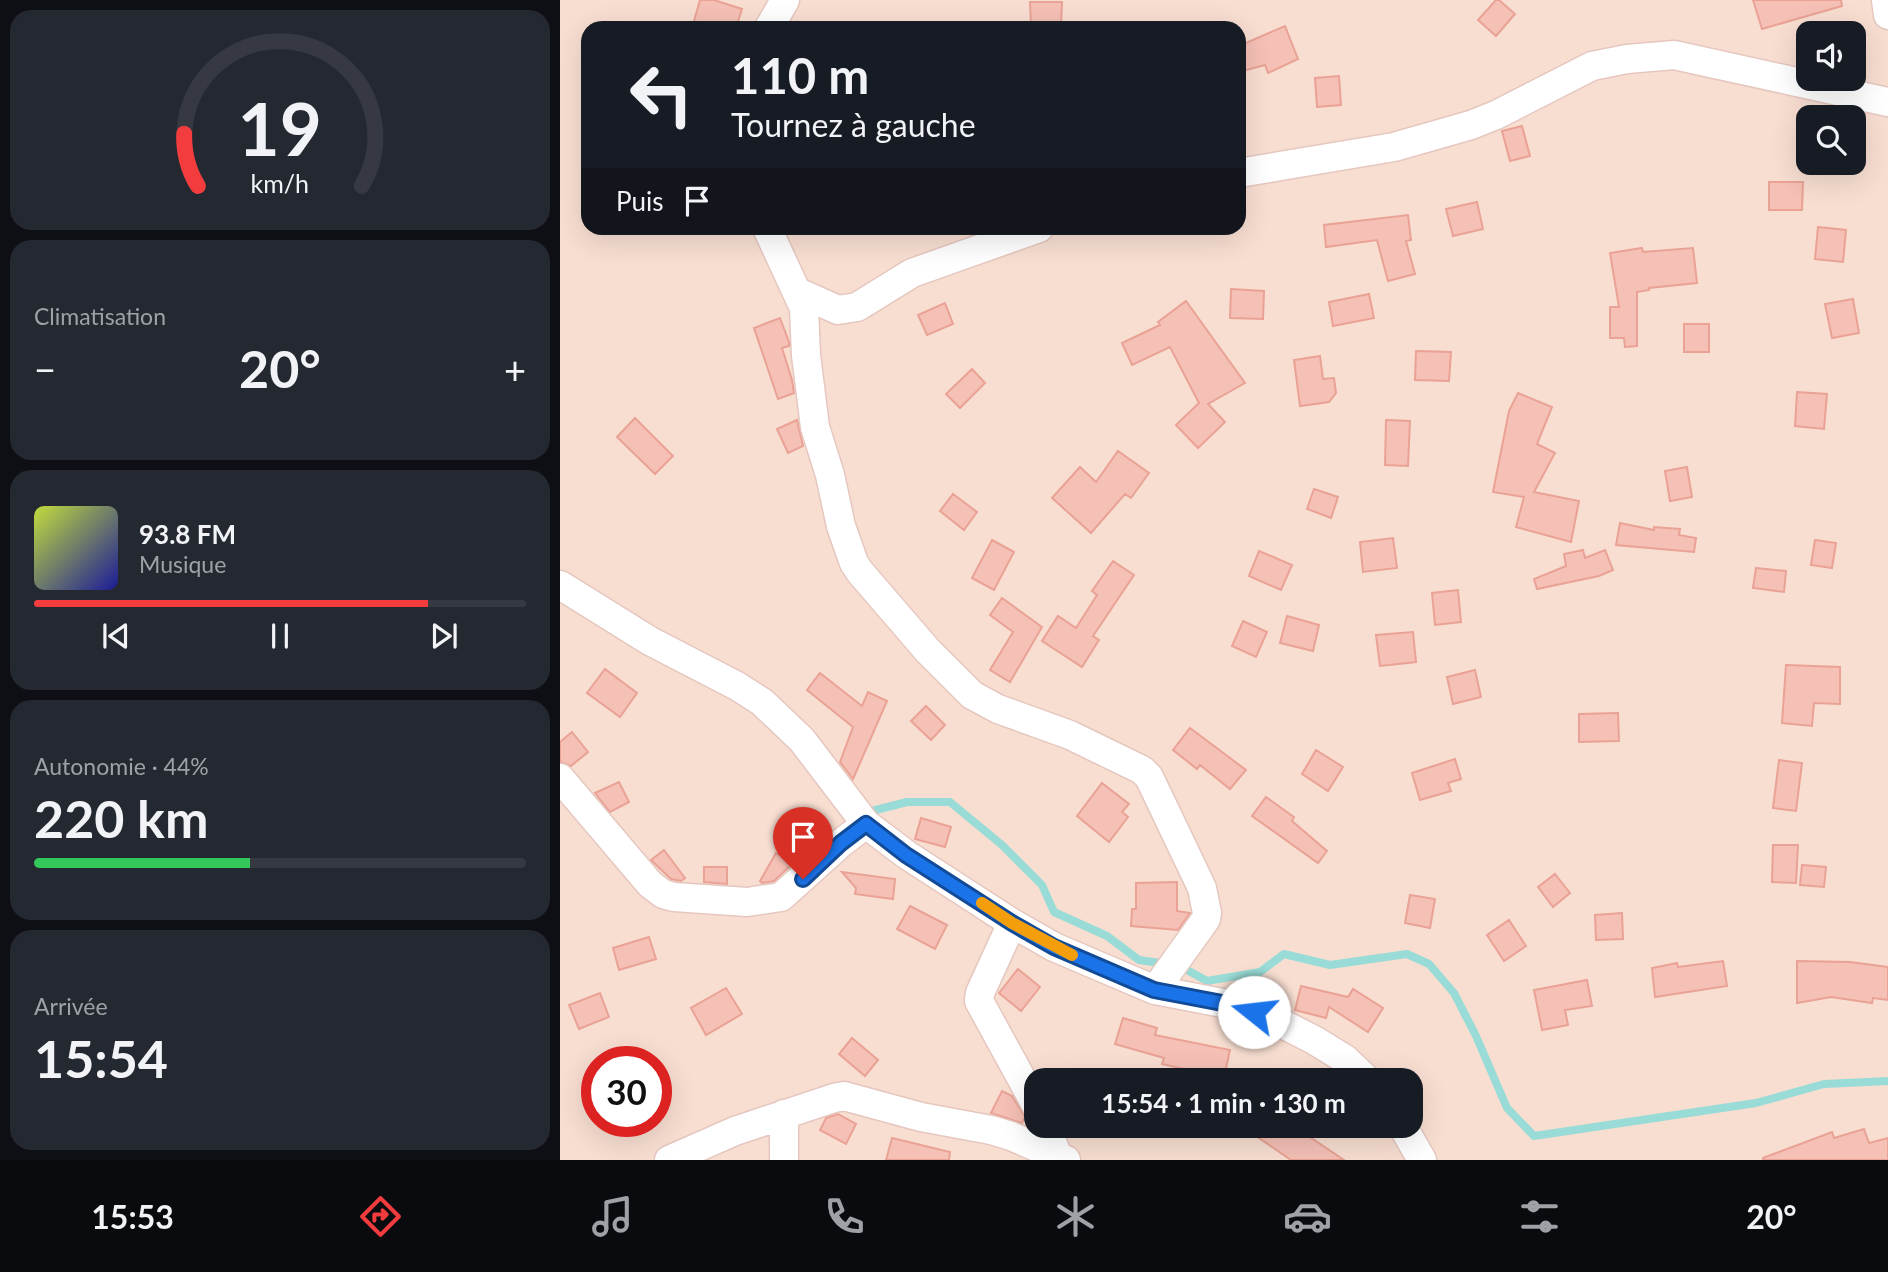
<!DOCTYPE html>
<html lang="fr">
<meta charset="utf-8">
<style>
:root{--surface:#171b24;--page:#242831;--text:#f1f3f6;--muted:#9ea1a6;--line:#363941;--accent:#f23c3e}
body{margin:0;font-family:Lato,sans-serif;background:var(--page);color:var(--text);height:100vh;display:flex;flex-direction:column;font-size:26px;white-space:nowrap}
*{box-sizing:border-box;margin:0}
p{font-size:23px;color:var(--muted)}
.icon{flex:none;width:38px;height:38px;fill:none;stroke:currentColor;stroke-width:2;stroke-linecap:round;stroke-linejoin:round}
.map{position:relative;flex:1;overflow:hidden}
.sheet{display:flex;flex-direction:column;gap:10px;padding:10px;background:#0d0f14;width:560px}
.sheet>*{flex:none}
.banner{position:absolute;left:21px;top:21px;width:665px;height:214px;border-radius:21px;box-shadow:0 7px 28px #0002;background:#171b24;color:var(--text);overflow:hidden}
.controls{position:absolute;left:1236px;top:21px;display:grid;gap:14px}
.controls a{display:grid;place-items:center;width:70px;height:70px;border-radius:14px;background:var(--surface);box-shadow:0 7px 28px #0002;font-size:35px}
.speed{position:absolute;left:21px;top:1046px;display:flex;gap:14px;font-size:35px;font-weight:700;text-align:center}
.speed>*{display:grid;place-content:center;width:91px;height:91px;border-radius:50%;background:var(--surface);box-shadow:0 7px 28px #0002;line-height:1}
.speed .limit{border:10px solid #d22;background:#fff;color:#111}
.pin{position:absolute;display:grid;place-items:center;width:60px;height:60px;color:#fff;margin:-72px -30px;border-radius:50% 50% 50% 0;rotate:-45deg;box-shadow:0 0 7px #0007}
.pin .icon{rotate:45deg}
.me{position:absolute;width:77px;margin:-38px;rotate:286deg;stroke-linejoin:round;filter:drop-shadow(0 0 5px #0008)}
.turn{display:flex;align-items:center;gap:24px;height:147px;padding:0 35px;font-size:32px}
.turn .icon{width:91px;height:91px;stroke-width:2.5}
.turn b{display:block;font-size:49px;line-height:60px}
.then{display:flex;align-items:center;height:66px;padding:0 35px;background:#0003;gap:14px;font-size:26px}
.big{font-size:52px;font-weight:700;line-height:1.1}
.sheet .widget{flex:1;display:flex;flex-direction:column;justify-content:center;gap:10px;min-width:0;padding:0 24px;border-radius:21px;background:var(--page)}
.sheet .dial{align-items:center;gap:0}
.dial svg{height:182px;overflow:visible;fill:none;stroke:var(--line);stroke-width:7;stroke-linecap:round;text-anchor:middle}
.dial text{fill:var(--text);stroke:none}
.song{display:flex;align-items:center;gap:21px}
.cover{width:84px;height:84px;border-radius:10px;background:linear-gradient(135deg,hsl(70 70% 55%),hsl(240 70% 35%))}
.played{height:7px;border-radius:4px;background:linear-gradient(90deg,var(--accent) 80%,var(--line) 80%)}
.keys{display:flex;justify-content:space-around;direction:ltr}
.heat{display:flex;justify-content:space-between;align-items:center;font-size:38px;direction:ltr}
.charge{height:10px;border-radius:5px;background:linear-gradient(90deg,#34c759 44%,var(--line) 0)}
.trip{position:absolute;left:464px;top:1068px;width:399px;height:70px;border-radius:21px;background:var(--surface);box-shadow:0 7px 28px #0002;font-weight:700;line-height:70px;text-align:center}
.tab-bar{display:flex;height:112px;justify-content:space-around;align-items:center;background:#090b0e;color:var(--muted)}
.tab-bar .icon{width:49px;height:49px}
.tab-bar .active{color:var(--accent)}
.tab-bar b{font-size:32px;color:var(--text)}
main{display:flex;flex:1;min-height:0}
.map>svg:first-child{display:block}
.residential{fill:#f8ded1;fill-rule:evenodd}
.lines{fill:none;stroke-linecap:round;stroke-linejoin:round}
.stream{stroke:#99dbd6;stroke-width:8}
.building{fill:#f5c0b6;stroke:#e9a295;stroke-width:2}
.minor-casing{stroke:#e5c7bf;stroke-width:31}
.minor{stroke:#fff;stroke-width:28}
.route-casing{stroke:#114b97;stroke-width:18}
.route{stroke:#1a73e8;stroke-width:12}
.slow{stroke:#f59e0b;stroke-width:12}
</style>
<main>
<section class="sheet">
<div class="widget dial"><svg viewBox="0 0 100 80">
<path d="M14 69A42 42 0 1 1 86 69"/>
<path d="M14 69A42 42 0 0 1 8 46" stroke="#f23c3e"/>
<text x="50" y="56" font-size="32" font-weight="700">19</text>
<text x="50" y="72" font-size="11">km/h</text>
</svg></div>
<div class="widget"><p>Climatisation</p>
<div class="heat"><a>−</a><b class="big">20°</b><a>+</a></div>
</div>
<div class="widget">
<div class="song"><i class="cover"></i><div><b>93.8 FM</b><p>Musique</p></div></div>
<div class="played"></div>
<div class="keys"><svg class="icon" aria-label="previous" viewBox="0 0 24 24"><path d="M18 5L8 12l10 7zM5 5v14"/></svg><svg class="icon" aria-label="pause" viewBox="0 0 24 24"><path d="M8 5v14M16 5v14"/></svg><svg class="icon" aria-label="next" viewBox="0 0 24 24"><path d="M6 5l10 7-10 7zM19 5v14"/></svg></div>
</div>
<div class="widget"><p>Autonomie · 44%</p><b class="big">220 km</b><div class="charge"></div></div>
<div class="widget"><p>Arrivée</p><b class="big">15:54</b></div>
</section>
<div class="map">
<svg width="1328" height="1160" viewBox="0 0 1328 1160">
<rect width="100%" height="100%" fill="#feece1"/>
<path class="residential" d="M0,0H1328V1160H0ZM28,28H679V228H28ZM1248,33H1293V79H1248ZM1248,117H1293V163H1248ZM37,1062H96V1122H37ZM476,1080H850V1125H476Z"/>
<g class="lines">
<path class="stream" d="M304,813L347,802H390L442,845L482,885L494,912L547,936L579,960L620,966L647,981L700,972L724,954L770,965L847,954L869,964L894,993L916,1036L947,1108L974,1136L1196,1103L1264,1084L1328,1081"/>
</g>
<path class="building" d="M140,0H154L182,9L176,28H132Z
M936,0H939L955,14L936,36L918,20Z
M1193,0H1281L1282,6L1202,29Z
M470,2H502L501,26H471Z
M725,26L738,59L708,73L705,65L679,72V46Z
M779,76L781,105L757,107L755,78Z
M962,126L970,156L950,161L942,131Z
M1209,182H1243L1242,210H1209Z
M917,202L923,229L893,236L886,209Z
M848,215L851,240L846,241L855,274L828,281L817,240L766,247L764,225Z
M1258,227L1286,230L1283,262L1255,259Z
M1082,248L1083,252L1133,248L1137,283L1089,288V290L1077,292V346L1065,347L1064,338H1050V307H1059L1050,253Z
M671,289L704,291L703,319L670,318Z
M809,294L814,318L773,326L769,302Z
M1293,299L1299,333L1272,338L1265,304Z
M626,301L685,383L648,404L665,422L638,448L616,425L639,403L610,347L572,365L562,343L600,325L598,322Z
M385,303L393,324L367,335L358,315Z
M220,318L229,342V346L222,348L232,380L234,393L218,399L194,328Z
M1124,324H1149V352H1124Z
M856,351L891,352L889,381L855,380Z
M760,356L763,379L774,378L776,393L769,402L740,406L734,360Z
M412,369L425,383L400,408L386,394Z
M1237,392L1267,394L1264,429L1235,426Z
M958,393L992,407L977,444L995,453L974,492L1019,501L1011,542L956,527L964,497L933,492L949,411Z
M75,418L113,456L95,474L57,437Z
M237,420L243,446L228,453L217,429Z
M826,420L850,421L848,466L825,465Z
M558,451L589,473L571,498L565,494L531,533L492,498L520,467L536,482Z
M1127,467L1132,497L1110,501L1105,471Z
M754,489L778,497L771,518L747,509Z
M393,494L417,512L404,530L380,511Z
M1060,523L1094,530V527L1120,529L1119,535L1136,538L1134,552L1056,545Z
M833,538L837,568L803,572L800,542Z
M432,540L454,552L434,590L412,578Z
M1255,540L1276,543L1272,568L1251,565Z
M1023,550L1025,558L1045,550L1053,570L1039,576L977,589L974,579L1006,566L1004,554Z
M699,551L732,565L721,590L689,576Z
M553,561L574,575L533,636L539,640L522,667L482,641L498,616L516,628L537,595L532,591Z
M1196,568L1226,571L1224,592L1193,588Z
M898,590L901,622L875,625L872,593Z
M442,598L482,627L450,682L430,670L453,632L430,615Z
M727,616L759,625L753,651L720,643Z
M683,621L707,632L696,657L672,646Z
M853,632L856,662L820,666L816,635Z
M1226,665L1280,667V704L1254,703L1252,726L1222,723Z
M45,669L77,693L60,717L27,693Z
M915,670L921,697L893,704L887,677Z
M260,673L302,706L308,692L327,701L293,779L280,762L293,727L247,690Z
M366,706L385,725L371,740L351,721Z
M1058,713L1059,741L1019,742V714Z
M630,728L686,770L670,789L640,765L637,769L613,750Z
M12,732L28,752L11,766L0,762V742Z
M756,750L783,767L768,791L742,774Z
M895,759L901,779L888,783L891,791L860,800L852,773Z
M1219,760L1242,763L1236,811L1213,808Z
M59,782L69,802L50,812L35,793Z
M542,783L569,804L562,812L568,817L549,842L517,816Z
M706,797L734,817L732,821L767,851L758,863L692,816Z
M361,818L391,827L385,847L355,839Z
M1213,845H1238L1236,883L1212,882Z
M104,850L125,878L121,881L111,879L91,860Z
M216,853L233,863L214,881L202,883L200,881Z
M1242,865L1266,867L1264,887L1240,885Z
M144,867H167V884L144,882Z
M282,872L335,879L333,899L295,894L296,888Z
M995,874L1010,893L993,907L978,887Z
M617,882V911L630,913L618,930L571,926L572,909H576V883Z
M850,895L875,899L870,928L845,923Z
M350,906L387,925L375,949L337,929Z
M1062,913L1063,939L1036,940L1035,915Z
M949,920L966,946L944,961L927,935Z
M89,937L96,959L59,970L53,948Z
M1163,961L1167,986L1095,997L1092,968L1117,963L1118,967Z
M1237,961L1290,962L1328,967V1000L1313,998L1312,1003L1271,997L1237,1003Z
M458,969L480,987L461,1011L439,993Z
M1027,980L1032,1006L1005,1010L1008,1025L982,1030L974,990Z
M741,986L788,997L793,989L823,1008L808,1032L769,1007L766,1018L735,1010Z
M166,988L182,1014L146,1035L131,1008Z
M40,993L49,1017L19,1029L9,1005Z
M563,1018L597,1028L595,1035L670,1050L664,1078L602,1064L604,1058L555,1044Z
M292,1038L318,1060L305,1076L279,1054Z
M442,1091L452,1096L465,1117L462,1123L431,1113Z
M278,1114L296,1124L286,1144L260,1130L266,1118Z
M680,1125H732L784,1160H731Z
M1304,1129L1309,1143L1328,1138V1160H1203V1158L1272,1132L1274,1138Z
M332,1138L390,1152L389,1160H326Z"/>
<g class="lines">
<g class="minor-casing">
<path id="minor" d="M1326,0L1328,15
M209,28L225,0
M679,173L834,147L911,125L936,115L1032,66L1067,59L1114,55L1328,102
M207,228L244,308L246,355L255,427L270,475L281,526L294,563L300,572L368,651L412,695L438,709L510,735L582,770L589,777L642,888L647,913L646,919L595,990
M240,293L278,310L297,307L352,273L479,228
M0,585L90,641L177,686L202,702L242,740L306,824L347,855L452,923L494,947L595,990L678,1006L711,1018L754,1040L785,1059L807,1080
M0,778L90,884L103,894L114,897L187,902L221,897L281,843L306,824
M452,923L420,993L419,1001L476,1105
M486,1125L499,1160
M842,1125L862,1160
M109,1160L175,1131L274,1098L284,1096L361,1117L431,1130L451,1136L506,1160
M224,1160V1114"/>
</g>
<use href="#minor" class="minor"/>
</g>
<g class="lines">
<g class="route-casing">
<path id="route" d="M243,879L281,843L306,824L346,855L452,923L494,947L594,990L678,1006L694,1012"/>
</g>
<use href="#route" class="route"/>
<path class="slow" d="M422,903L452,923L512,955"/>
</g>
</svg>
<div class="controls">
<a><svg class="icon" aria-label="sound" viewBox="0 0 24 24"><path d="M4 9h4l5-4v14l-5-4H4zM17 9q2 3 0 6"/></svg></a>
<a><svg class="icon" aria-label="search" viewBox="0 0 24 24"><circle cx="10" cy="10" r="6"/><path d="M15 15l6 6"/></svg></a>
</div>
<div class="speed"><div class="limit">30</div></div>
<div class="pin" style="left:243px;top:879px;background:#d93025"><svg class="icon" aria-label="arrive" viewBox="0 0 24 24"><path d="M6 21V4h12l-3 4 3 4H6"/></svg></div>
<svg class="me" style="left:694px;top:1012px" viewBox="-20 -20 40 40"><circle r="19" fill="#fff"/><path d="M0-13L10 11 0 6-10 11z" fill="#1a73e8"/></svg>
<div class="trip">15:54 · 1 min · 130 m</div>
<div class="banner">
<div class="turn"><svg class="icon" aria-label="left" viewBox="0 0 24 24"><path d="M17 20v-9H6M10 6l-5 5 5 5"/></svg><div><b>110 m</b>Tournez à gauche</div></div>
<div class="then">Puis<svg class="icon" aria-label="arrive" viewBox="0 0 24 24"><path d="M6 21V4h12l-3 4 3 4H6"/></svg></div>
</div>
</div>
</main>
<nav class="tab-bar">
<b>15:53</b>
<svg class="icon active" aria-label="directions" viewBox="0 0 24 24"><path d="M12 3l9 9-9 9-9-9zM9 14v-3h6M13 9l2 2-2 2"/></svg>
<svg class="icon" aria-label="music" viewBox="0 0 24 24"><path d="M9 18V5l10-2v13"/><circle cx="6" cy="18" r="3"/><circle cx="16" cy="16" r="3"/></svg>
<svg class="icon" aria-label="phone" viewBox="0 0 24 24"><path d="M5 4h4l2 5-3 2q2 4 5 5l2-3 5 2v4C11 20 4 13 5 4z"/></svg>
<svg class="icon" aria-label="climate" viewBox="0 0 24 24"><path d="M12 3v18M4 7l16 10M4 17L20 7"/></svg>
<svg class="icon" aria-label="car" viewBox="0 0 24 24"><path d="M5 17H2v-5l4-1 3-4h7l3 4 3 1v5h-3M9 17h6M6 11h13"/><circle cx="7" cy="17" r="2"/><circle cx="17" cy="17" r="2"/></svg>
<svg class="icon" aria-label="filters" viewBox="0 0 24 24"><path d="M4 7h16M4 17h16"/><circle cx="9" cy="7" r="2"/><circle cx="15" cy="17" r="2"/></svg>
<b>20°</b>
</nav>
